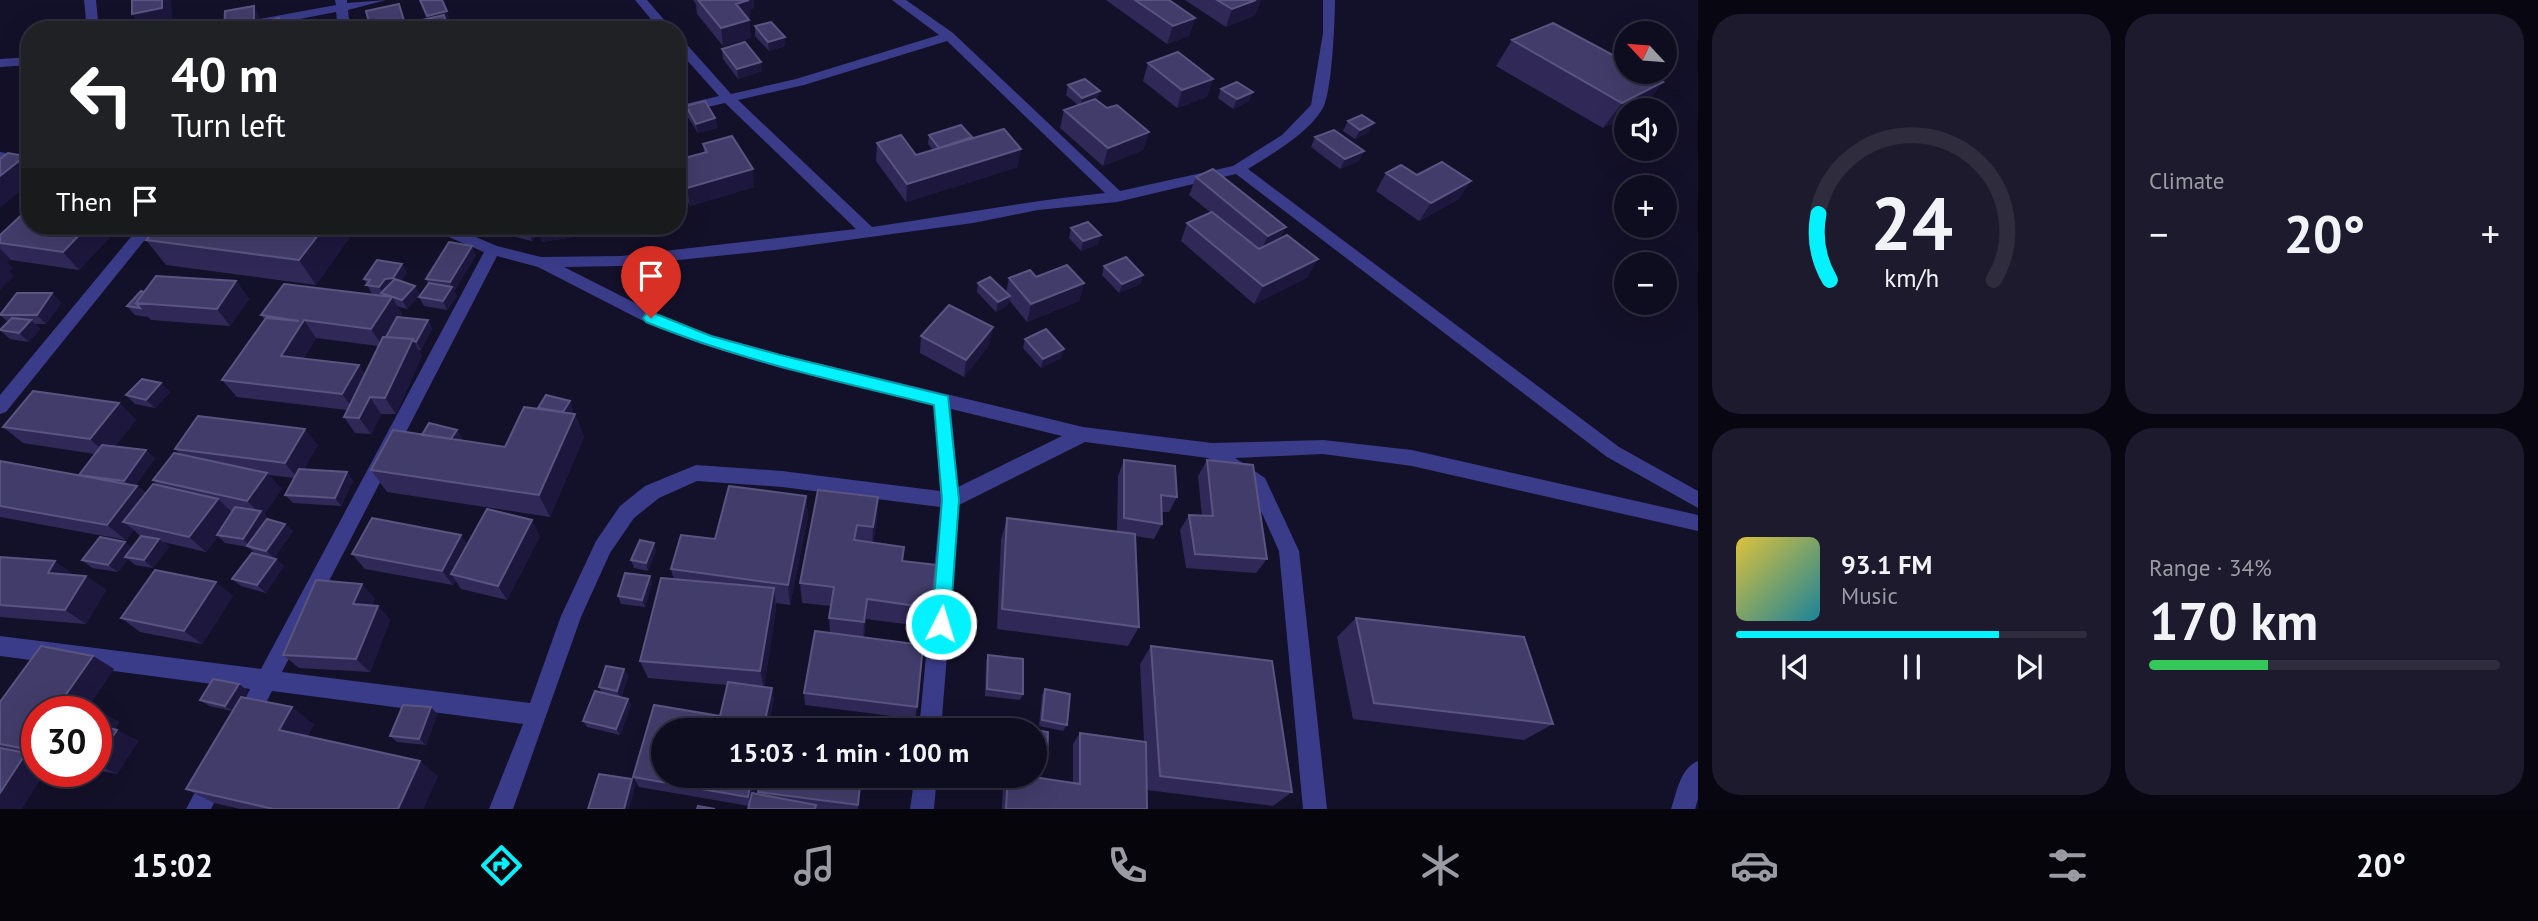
<!DOCTYPE html>
<meta charset="utf-8">
<style>
:root{--surface:#0e0c1f;--page:#1c1a2c;--text:#f1f3f6;--muted:#9b9ba4;--line:#2e2c3d;--accent:#04f2ff}
body{margin:0;font-family:"PT Sans",sans-serif;background:var(--page);color:var(--text);height:100vh;display:flex;flex-direction:column;font-size:26px;white-space:nowrap}
*{box-sizing:border-box;margin:0}
p{font-size:23px;color:var(--muted)}
.icon{flex:none;width:38px;height:38px;fill:none;stroke:currentColor;stroke-width:2;stroke-linecap:round;stroke-linejoin:round}
.map{position:relative;flex:1;overflow:hidden}
.panel{display:flex;flex-direction:column;gap:14px;padding:14px;background:#080711;width:840px}
.panel>*{flex:none}
.banner{position:absolute;left:21px;top:21px;width:665px;height:214px;border-radius:28px;box-shadow:0 7px 28px #0002,0 0 0 2px var(--line);background:#202124;color:#fff;overflow:hidden}
.needle{width:46px;rotate:296deg}
.controls{position:absolute;left:1614px;top:21px;display:grid;gap:14px}
.controls a{display:grid;place-items:center;width:63px;height:63px;border-radius:50%;background:var(--surface);box-shadow:0 7px 28px #0002,0 0 0 2px var(--line);font-size:35px}
.speed{position:absolute;left:21px;top:696px;display:flex;gap:14px;font-size:35px;font-weight:700;text-align:center}
.speed>*{display:grid;place-content:center;width:91px;height:91px;border-radius:50%;background:var(--surface);box-shadow:0 7px 28px #0002,0 0 0 2px var(--line);line-height:1}
.speed .limit{border:10px solid #d22;background:#fff;color:#111}
.pin{position:absolute;display:grid;place-items:center;width:60px;height:60px;color:#fff;margin:-72px -30px;border-radius:50% 50% 50% 0;rotate:-45deg;box-shadow:0 0 7px #0007}
.pin .icon{rotate:45deg}
.me{position:absolute;width:77px;margin:-38px;rotate:5deg;stroke-linejoin:round;filter:drop-shadow(0 0 5px #0008)}
.turn{display:flex;align-items:center;gap:24px;height:147px;padding:0 35px;font-size:32px}
.turn .icon{width:91px;height:91px;stroke-width:2.5}
.turn b{display:block;font-size:49px;line-height:60px}
.then{display:flex;align-items:center;height:66px;padding:0 35px;background:#0003;gap:14px;font-size:26px}
.big{font-size:52px;font-weight:800;line-height:1.1}
.panel .widget{flex:1;display:flex;flex-direction:column;justify-content:center;gap:10px;min-width:0;padding:0 24px;border-radius:28px;background:var(--page)}
.panel .dial{align-items:center;gap:0}
.dial svg{height:182px;overflow:visible;fill:none;stroke:var(--line);stroke-width:7;stroke-linecap:round;text-anchor:middle}
.dial text{fill:var(--text);stroke:none}
.song{display:flex;align-items:center;gap:21px}
.cover{width:84px;height:84px;border-radius:10px;background:linear-gradient(135deg,hsl(50 70% 55%),hsl(190 70% 35%))}
.played{height:7px;border-radius:4px;background:linear-gradient(90deg,var(--accent) 75%,var(--line) 75%)}
.keys{display:flex;justify-content:space-around;direction:ltr}
.heat{display:flex;justify-content:space-between;align-items:center;font-size:38px;direction:ltr}
.charge{height:10px;border-radius:5px;background:linear-gradient(90deg,#34c759 34%,var(--line) 0)}
.panel .tiles{flex:1;display:grid;gap:14px;grid-template-columns:repeat(2,1fr)}
.trip{position:absolute;left:651px;top:718px;width:396px;height:70px;border-radius:35px;background:var(--surface);box-shadow:0 7px 28px #0002,0 0 0 2px var(--line);font-weight:800;line-height:70px;text-align:center}
.menu{display:flex;height:112px;justify-content:space-around;align-items:center;background:#06050c;color:var(--muted)}
.menu .icon{width:49px;height:49px}
.menu .on{color:var(--accent)}
.menu b{font-size:32px;color:var(--text)}
main{display:flex;flex:1;min-height:0}
.map>svg:first-child{display:block}
.lines{fill:none;stroke-linecap:round;stroke-linejoin:round}
.street{fill:#3a3b89;fill-rule:evenodd}
.wall{fill:#302958;fill-rule:evenodd}
.shaded-wall{fill:#1d173d}
.building{fill:#423c6a;stroke:#5a5481;stroke-width:2}
.route{fill:#04f2ff;stroke:#039da6;stroke-width:2}
</style>
<main>
<div class="map">
<svg width="1698" height="809" viewBox="0 0 1698 809">
<rect width="100%" height="100%" fill="#131029"/>
<g class="lines">
<path class="street" d="M84,0H96L99,30H87Z
M335,0H347V3L386,0L348,10L350,30H338L336,12L242,30H215L221,26L336,5Z
M635,0H647L673,30H660Z
M892,0H906L953,33L1120,191L1233,166L1282,135L1311,105L1323,33V0H1335C1335,20 1332,93 1323,108C1308,134 1273,153 1248,169L1619,447L1698,491V508L1607,457L1236,174L1117,202L1038,210L973,223L775,250L621,266L564,267L657,314L711,335L780,354L1083,427L1212,443L1323,440L1412,450L1698,515V531L1412,466L1323,454L1235,458L1265,478L1299,551L1327,809H1303L1279,551L1251,489L1208,458L1085,442L959,505L941,730H919L940,507L782,487L697,481L659,498L634,518L610,553L581,617L513,809H489L523,724L272,691L254,727L246,730L238,727L235,719L250,689L0,656V636L261,669L484,252L432,230L430,226H450L497,246L541,257L621,256L856,229L725,103L677,114V106L719,96L677,49V37L681,38L731,94L796,79L939,35ZM947,41L1105,193C1026,201 949,216 872,227L738,100L804,85ZM497,256L538,267L645,322L701,344L780,368L934,405L940,491L782,471L696,465L645,486L620,506L596,541L561,616L530,703L282,672ZM951,409L1062,436L958,487Z
M30,57V65L0,67V59Z
M0,152L30,157V166L0,160Z
M140,226H156L6,412L0,414V395Z
M1698,761V799L1695,809H1671C1677,792 1680,768 1698,761Z
M215,767L223,770L226,778L211,809H186L207,770Z
M915,775H937L934,809H910Z"/>
</g>
<path class="wall" d="M693,0H754V8L750,9V18L748,19L749,20L751,38L723,46L697,14L696,4Z
M1106,0H1169L1195,18L1189,36L1167,44Z
M1185,0H1261L1255,15L1226,27Z
M755,26L785,46L769,51L755,36Z
M1512,40L1663,82L1643,107L1638,110H1626V116L1603,128L1496,66Z
M722,49L762,71L738,79L723,59Z
M1148,63L1213,79L1207,97L1177,108L1143,81Z
M1068,85L1097,101L1107,108L1149,132L1143,150L1103,166L1060,128L1064,110L1078,105L1066,95Z
M1221,89L1249,101L1233,109L1218,98Z
M30,105V118L22,109Z
M686,106L715,118L717,128L698,133L687,116Z
M1348,121L1369,132L1355,139L1343,131Z
M929,135L972,137V139L1018,167L906,202L876,161L877,143L916,155L933,150L928,144Z
M1315,137L1364,151L1359,161L1340,169L1311,147Z
M703,144L754,187L690,206L677,182V160L704,152Z
M1386,173L1417,175L1459,199L1419,221L1376,191Z
M1196,177L1280,238L1308,277L1254,304L1181,241L1187,223L1210,212L1189,195Z
M30,226H113L117,230L79,270L11,260L0,249V235Z
M158,226H234L276,232L280,227L279,226H347L352,234L316,285L166,265L146,240Z
M472,226H583L585,235L542,242L539,232L532,241L495,232L494,228L491,231Z
M1071,228L1101,235L1098,244L1081,251L1069,238Z
M476,255L454,291L457,296L447,310L424,306L419,297L428,283L426,279Z
M402,264L407,273L401,281L415,286L420,295L407,309L397,306L402,314L400,317L428,320L432,329L421,350H419L422,356L396,414H381L371,434L355,433L344,417L347,410L237,397L222,380L264,319L261,315L372,294L364,279ZM316,338L378,346L365,374L303,359Z
M1104,266L1143,275L1140,284L1119,293L1102,275Z
M1036,277L1084,283L1079,301L1027,322L1009,300L1008,305L996,312L977,292L978,283L1006,292L1009,278Z
M236,281L249,299L230,326L151,320L148,317L135,315L127,306L144,292Z
M52,293L61,303L46,324H35L40,329L29,342L10,339L0,330L8,322L0,315Z
M921,336L990,344L964,377L920,353Z
M1025,339L1061,358L1041,368L1023,348Z
M170,392L155,408L135,404L126,395Z
M119,403L136,420L115,446L146,450L155,458L135,486H137L146,493L159,486L153,480L181,455L175,449L318,445L304,469L347,472L353,481L341,506L293,503L285,495L294,478L269,475L282,489L264,514L269,519L285,524L293,531L274,558L284,566L266,593L241,586L232,579L255,553L248,547L225,543L218,536L206,552L163,542L169,547L153,568L135,565L128,559L118,572L92,568L82,560L132,547L140,536L134,530L126,540L0,517V461L80,476L95,454L23,443L3,427Z
M538,408L573,409L571,413L575,414L584,437L550,517L387,492L371,470L422,435L457,430L462,438L461,440L505,447Z
M1124,460L1177,497L1169,512H1162V524L1154,539L1135,536L1139,627L1128,646L997,629L1001,540L1007,518L1117,532L1118,476Z
M1207,460L1267,559L1256,573L1186,568L1180,530L1189,515L1202,516L1198,476Z
M806,496L808,517L790,605L776,603V608L764,687L772,688L774,701L663,775H758L754,794L758,795V792L862,775L858,809H748L749,806L639,787L633,777L720,716L727,685L648,678L640,661L674,580L671,569L715,539Z
M878,497L877,519L873,543L902,561L931,608L928,627L866,619L864,637L917,707L915,719L805,705L804,693L830,633L829,618L831,606L802,603L800,583Z
M540,536L507,600L461,589L456,581L453,585L365,569L352,554L467,545Z
M656,551L648,571L634,568L631,560Z
M0,557L75,575L86,576L106,590L86,624L0,617Z
M650,576L652,583L645,607L621,604L618,596Z
M233,596L202,644L140,632L121,618Z
M375,598L372,605L378,606L390,620L370,672L299,668L283,655Z
M1356,618L1553,724L1524,740L1353,719L1337,637Z
M1151,646L1292,792L1273,806L1147,790V809H1002L1003,784L1007,775H1020L1073,783V744L1080,733L1144,741L1140,664Z
M988,655L1023,694L1020,700L985,696L986,661Z
M93,656L114,669L87,708L98,711L119,722L115,729L138,741L117,774L96,770V712H37V757L0,809V702Z
M624,669L628,676L621,697L628,699L631,705L620,735L587,727L583,721L602,693L599,687Z
M1045,689L1067,725L1063,731L1039,726L1042,695Z
M248,691L244,697L314,724L307,737L438,776L423,809H240L214,803L186,789L232,711L209,706L200,700Z
M437,714L426,745L397,742L390,736Z
M1034,730L1047,760L1044,765L1034,764Z"/>
<path class="shaded-wall" d="M162,0H171L173,26L155,30H142L132,14Z
M743,0H754V8L750,9V18L738,22L736,4Z
M1256,0H1261L1255,15L1226,27L1232,9Z
M254,6L265,28L279,18L284,30H254Z
M447,11L450,21H446L450,30L430,25L427,16Z
M1195,18L1189,36L1167,44L1173,26Z
M749,20L751,38L723,46L721,28Z
M785,37V46L769,51L768,42Z
M761,62L762,71L738,79L737,69Z
M1213,79L1207,97L1177,108L1182,90Z
M1663,82L1643,107L1638,110H1626V116L1603,128L1622,103Z
M1100,91L1097,100L1080,107L1082,98Z
M1253,92L1249,101L1233,109L1237,99Z
M715,118L717,128L698,133L696,124Z
M1374,123L1369,132L1355,139L1360,130Z
M1149,132L1143,150L1103,166L1108,148Z
M682,133L684,142L679,150L677,151V141Z
M1021,149L1018,167L906,202L907,184Z
M1364,151L1359,161L1340,169L1345,159Z
M25,156L30,162V183L0,208V176Z
M753,169L754,187L690,206L687,188Z
M1471,181L1459,199L1419,221L1431,203Z
M88,226H113L117,230L79,270L63,252Z
M325,226H347L352,234L316,285L299,260Z
M533,226H544L532,241L529,231Z
M580,226H583L585,235L542,242L538,233Z
M594,226H621L597,233Z
M1286,227L1277,245L1259,254L1268,236Z
M1101,235L1098,244L1081,251L1083,241Z
M472,246L476,255L454,291L457,296L447,310L443,301L452,287L450,282Z
M0,249L10,259L7,262L13,268L9,271L14,276L0,290Z
M1318,259L1308,277L1254,304L1263,286Z
M402,264L407,273L398,287L383,294L379,287L385,279Z
M1143,275L1140,284L1119,293L1122,284Z
M236,281L249,299L230,326L217,309Z
M1084,283L1079,301L1027,322L1031,304Z
M415,286L420,295L407,309L402,300Z
M52,293L61,303L46,324L37,315Z
M1010,296L1008,305L996,312L998,302Z
M392,297L402,314L382,346L371,329Z
M31,320L40,329L29,342L19,333Z
M304,320L316,338L293,374L281,356Z
M428,320L432,329L421,350L416,342Z
M993,327L990,344L964,377L966,360Z
M413,339L422,356L396,414L385,398Z
M1064,349L1061,358L1041,368L1043,359Z
M359,365L370,382L354,410L342,394Z
M161,383L170,392L155,408L146,400Z
M370,397L381,414L371,434L359,418Z
M570,401L573,409L563,426L560,418Z
M119,403L136,420L108,455L90,439Z
M575,414L584,437L550,517L539,495Z
M305,429L318,445L298,479L285,463Z
M457,430L462,438L449,458L444,450Z
M146,450L155,458L133,489L124,481Z
M347,472L353,481L341,506L335,498Z
M267,473L282,489L264,514L269,519L251,547L243,539L260,513L247,501Z
M137,486L155,502L123,522L134,530L126,540L107,525Z
M806,496L808,517L790,605L788,585Z
M878,497L877,519L872,548L873,527Z
M218,499L234,514L206,552L189,537Z
M532,520L540,536L507,600L498,586Z
M285,524L293,531L274,558L266,551Z
M461,535L471,550L451,574L456,581L453,585L442,571Z
M159,539L169,547L153,568L144,560Z
M125,542L134,549L125,557L128,559L118,572L108,565Z
M654,543L656,551L648,571L646,563Z
M276,559L284,566L266,593L257,585Z
M55,561L76,576L48,573Z
M86,576L106,590L86,624L65,610Z
M650,576L652,583L645,607L642,600Z
M216,582L233,596L202,644L184,631Z
M362,584L375,598L366,618L353,604Z
M774,588L776,608L764,689L760,671Z
M867,599L866,619L863,641L864,622Z
M378,606L390,620L370,672L356,659Z
M93,656L114,669L84,712L60,703Z
M624,669L628,676L620,698L617,691Z
M239,684L248,691L235,712L225,706Z
M772,688L774,701L768,730H763Z
M628,699L631,705L620,735L616,729Z
M292,707L314,724L302,746L279,730Z
M431,707L437,714L426,745L419,739Z
M98,711L119,722L111,735L96,727V713Z
M117,730L138,741L117,774L96,764V761Z
M26,753L37,757V772H45L22,809H0V793Z
M420,761L438,776L423,809H398Z
M752,775H758L751,806L748,797Z
M632,779L636,784L629,809H624Z"/>
<path class="building" d="M132,0H162V8L132,14Z
M420,0H442L447,11L427,16Z
M698,0H749L736,4L749,20L721,28Z
M1135,0H1169L1195,18L1173,26Z
M1217,0H1256L1232,9Z
M399,4L405,24L444,15L448,30H371L366,11Z
M254,6V30H224L225,11Z
M279,18L280,25L264,28V22Z
M771,22L785,37L768,42L755,26Z
M1553,23L1626,62V72H1644L1663,82L1622,103L1512,40Z
M745,42L761,62L737,69L722,49Z
M1178,52L1213,79L1182,90L1148,63Z
M1085,79L1100,91L1082,98L1068,85Z
M1237,82L1253,92L1237,99L1221,89Z
M1095,99L1107,108L1117,105L1149,132L1108,148L1064,110Z
M705,101L715,118L696,124L686,106Z
M30,105V112L22,109Z
M1362,115L1374,123L1360,130L1348,121Z
M961,125L972,137L939,148L929,135Z
M677,128L682,133L677,141Z
M1004,129L1021,149L907,184L877,143L901,135L916,155Z
M1334,130L1364,151L1345,159L1315,137Z
M732,136L753,169L687,188L677,170V160L707,152L703,144Z
M8,153L25,156L0,176V159Z
M1442,162L1471,181L1431,203L1386,173L1401,165L1417,175Z
M1213,169L1286,227L1268,236L1196,177Z
M30,207V226H88L63,252L0,243V235Z
M1212,212L1259,249L1287,235L1318,259L1263,286L1187,223Z
M1088,222L1101,235L1083,241L1071,228Z
M158,226H229L276,232L281,226H325L299,260L146,240Z
M506,226H533L529,231Z
M541,226H580L538,233Z
M449,242L472,246L450,282L426,279Z
M1126,257L1143,275L1122,284L1104,266Z
M377,260L402,264L393,278L385,279L379,287L366,285L370,280L364,279Z
M1067,265L1084,283L1031,304L1009,278L1030,270L1036,277Z
M156,276L236,281L217,309L136,303Z
M990,277L1010,296L998,302L978,283Z
M395,279L415,286L402,300L381,293Z
M429,283L452,287L443,301L419,297Z
M284,284L392,297L371,329L304,320L281,356L359,365L342,394L222,380L266,318L299,321L261,315Z
M141,291L144,292L136,303L140,308L127,306Z
M17,293H52L37,315H0Z
M949,305L993,327L966,360L921,336Z
M397,317L428,320L416,342L414,341L413,339L386,337Z
M12,318L31,320L19,333L0,330Z
M1046,329L1064,349L1043,359L1025,339Z
M383,337L413,339L385,398L370,397L359,418L344,417Z
M142,379L161,383L146,400L126,395Z
M33,391L119,403L90,439L3,427Z
M546,395L570,401L563,412L538,408Z
M524,407L575,414L539,495L371,470L393,430L505,447Z
M198,416L305,429L285,463L175,449Z
M429,423L457,430L451,439L422,435Z
M102,445L146,450L124,481L79,475Z
M174,453L267,473L247,501L153,480Z
M1124,460L1175,466L1177,497L1161,495L1162,524L1124,518Z
M1207,460L1253,465L1267,559L1195,554L1189,515L1213,516Z
M0,461L137,486L107,525L0,506Z
M299,469L347,472L335,498L285,495Z
M153,484L218,499L189,537L123,522Z
M729,486L806,496L788,585L671,569L681,535L715,539Z
M818,490L878,497L873,527L857,525L854,540L904,547L902,561L936,565L931,608L867,599L864,622L829,618L834,587L800,583Z
M235,507L261,511L243,539L217,535Z
M487,509L532,520L498,586L451,574Z
M372,518L461,535L442,571L352,554Z
M1007,518L1135,534L1139,627L1002,609Z
M267,519L285,524L266,551L247,546Z
M141,536L159,539L144,560L125,557Z
M100,537L125,542L108,565L82,560Z
M640,540L654,543L646,563L631,560Z
M252,553L276,559L257,585L232,579Z
M0,557L55,561L48,573L86,576L65,610L0,605Z
M155,570L216,582L184,631L121,618Z
M625,573L650,576L642,600L618,596Z
M661,578L774,588L760,671L640,661Z
M316,580L362,584L353,604L378,606L356,659L283,655Z
M1356,618L1524,637L1553,724L1374,703Z
M815,631L923,645L917,707L804,693Z
M41,646L93,656L60,703L98,711L96,713L37,712V751L0,744V702Z
M1151,646L1272,661L1292,792L1160,776Z
M988,655L1023,659V694L987,689Z
M606,666L624,669L617,691L599,687Z
M213,679L239,684L225,706L200,700Z
M728,682L772,688L763,730H663V775H752L748,797L633,777L654,705L720,716Z
M1045,689L1070,694L1067,725L1042,720Z
M595,691L628,699L616,729L583,721Z
M241,697L292,707L279,730L420,761L398,809H273L186,789Z
M403,705L431,707L419,739L390,736Z
M772,718L862,730H769Z
M96,725L117,730L96,761Z
M1015,727L1034,730H1015Z
M1034,730L1048,732L1047,760L1034,758Z
M1080,733L1146,742L1147,809H1006L1008,775H1020L1080,784Z
M0,748L26,753L0,793Z
M599,774L632,779L624,809H588Z
M761,775H861L858,805L758,792Z
M752,793L816,805L815,809H748Z
M698,806L715,809H697Z"/>
<path class="route" d="M651,312L711,336L780,355L948,396L959,500L950,624L948,630L941,632L934,630L932,624L942,500L934,405C837,381 739,360 646,322L643,318L646,314Z"/>
</svg>
<div class="controls">
<a><svg class="needle" viewBox="-14 -14 28 28"><path d="M0-13l5 13h-10z" fill="#e53935"/><path d="M0 13l5-13h-10z" fill="#9b9ba4"/></svg></a>
<a><svg class="icon" aria-label="sound" viewBox="0 0 24 24"><path d="M4 9h4l5-4v14l-5-4H4zM17 9q2 3 0 6"/></svg></a>
<a>+</a>
<a>−</a>
</div>
<div class="speed"><div class="limit">30</div></div>
<div class="pin" style="left:651px;top:318px;background:#d93025"><svg class="icon" aria-label="arrive" viewBox="0 0 24 24"><path d="M6 21V4h12l-3 4 3 4H6"/></svg></div>
<svg class="me" style="left:941px;top:624px" viewBox="-20 -20 40 40"><circle r="17" fill="#04f2ff" stroke="#fff" stroke-width="3"/><path d="M0-11L8 9 0 5-8 9z" fill="#fff"/></svg>
<div class="trip">15:03 · 1 min · 100 m</div>
<div class="banner">
<div class="turn"><svg class="icon" aria-label="left" viewBox="0 0 24 24"><path d="M17 20v-9H6M10 6l-5 5 5 5"/></svg><div><b>40 m</b>Turn left</div></div>
<div class="then">Then<svg class="icon" aria-label="arrive" viewBox="0 0 24 24"><path d="M6 21V4h12l-3 4 3 4H6"/></svg></div>
</div>
</div>
<section class="panel">
<div class="tiles">
<div class="widget dial"><svg viewBox="0 0 100 80">
<path d="M14 69A42 42 0 1 1 86 69"/>
<path d="M14 69A42 42 0 0 1 9 40" stroke="#04f2ff"/>
<text x="50" y="56" font-size="32" font-weight="700">24</text>
<text x="50" y="72" font-size="11">km/h</text>
</svg></div>
<div class="widget"><p>Climate</p>
<div class="heat"><a>−</a><b class="big">20°</b><a>+</a></div>
</div>
<div class="widget">
<div class="song"><i class="cover"></i><div><b>93.1 FM</b><p>Music</p></div></div>
<div class="played"></div>
<div class="keys"><svg class="icon" aria-label="previous" viewBox="0 0 24 24"><path d="M18 5L8 12l10 7zM5 5v14"/></svg><svg class="icon" aria-label="pause" viewBox="0 0 24 24"><path d="M8 5v14M16 5v14"/></svg><svg class="icon" aria-label="next" viewBox="0 0 24 24"><path d="M6 5l10 7-10 7zM19 5v14"/></svg></div>
</div>
<div class="widget"><p>Range · 34%</p><b class="big">170 km</b><div class="charge"></div></div>
</div>
</section>
</main>
<nav class="menu">
<b>15:02</b>
<svg class="icon on" aria-label="directions" viewBox="0 0 24 24"><path d="M12 3l9 9-9 9-9-9zM9 14v-3h6M13 9l2 2-2 2"/></svg>
<svg class="icon" aria-label="music" viewBox="0 0 24 24"><path d="M9 18V5l10-2v13"/><circle cx="6" cy="18" r="3"/><circle cx="16" cy="16" r="3"/></svg>
<svg class="icon" aria-label="phone" viewBox="0 0 24 24"><path d="M5 4h4l2 5-3 2q2 4 5 5l2-3 5 2v4C11 20 4 13 5 4z"/></svg>
<svg class="icon" aria-label="climate" viewBox="0 0 24 24"><path d="M12 3v18M4 7l16 10M4 17L20 7"/></svg>
<svg class="icon" aria-label="car" viewBox="0 0 24 24"><path d="M5 17H2v-5l4-1 3-4h7l3 4 3 1v5h-3M9 17h6M6 11h13"/><circle cx="7" cy="17" r="2"/><circle cx="17" cy="17" r="2"/></svg>
<svg class="icon" aria-label="filters" viewBox="0 0 24 24"><path d="M4 7h16M4 17h16"/><circle cx="9" cy="7" r="2"/><circle cx="15" cy="17" r="2"/></svg>
<b>20°</b>
</nav>
